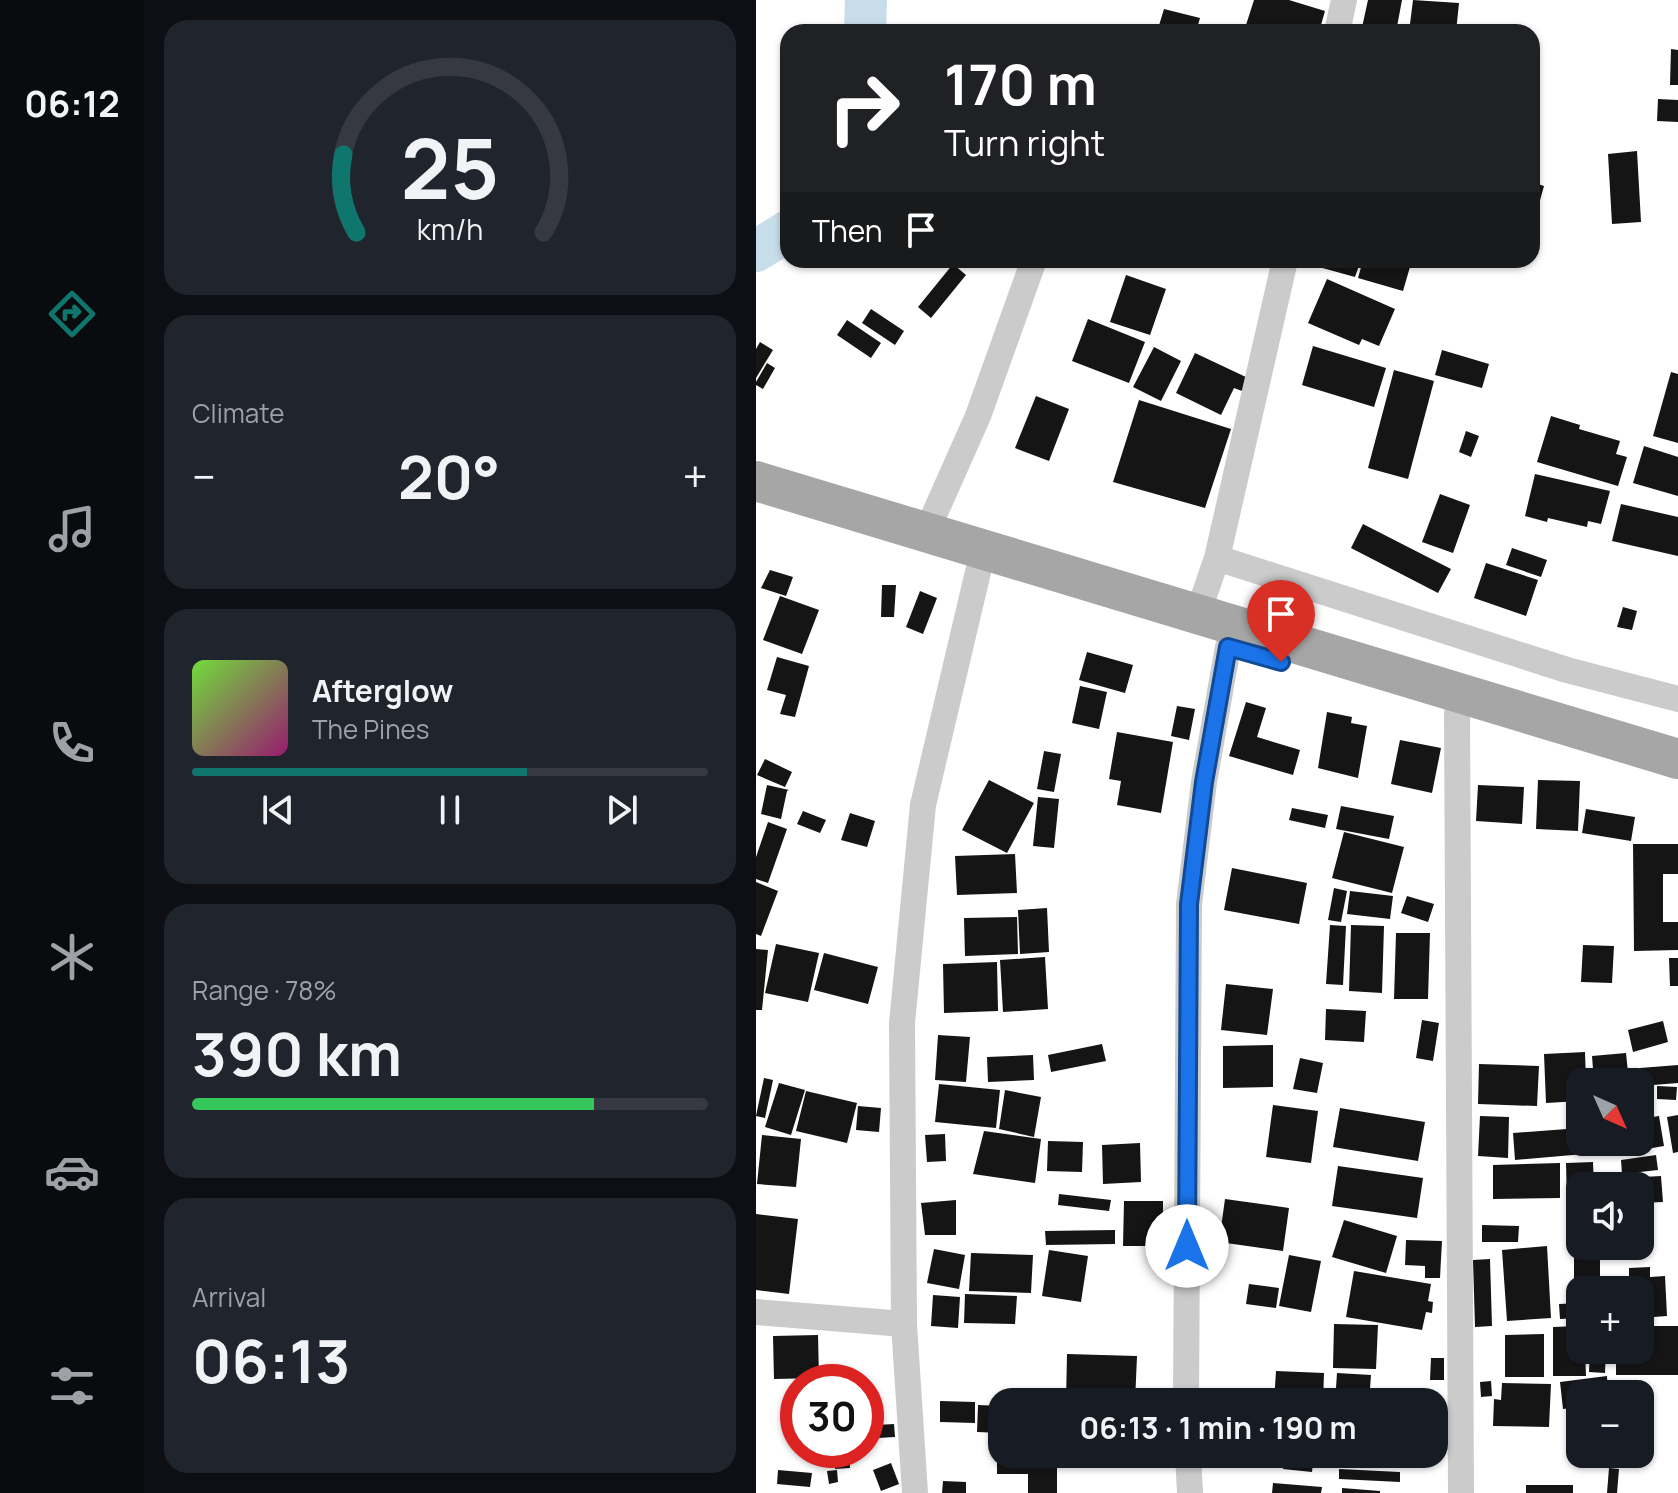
<!DOCTYPE html>
<meta charset="utf-8">
<style>
:root{--surface:#171b24;--page:#20242c;--text:#f1f3f6;--muted:#9ea1a6;--line:#363941;--accent:#0f766e}
body{margin:0;font-family:Manrope,sans-serif;background:var(--page);color:var(--text);height:100vh;display:flex;flex-direction:column;font-size:30px;white-space:nowrap}
*{box-sizing:border-box;margin:0}
p{font-size:26px;color:var(--muted)}
.icon{flex:none;width:44px;height:44px;fill:none;stroke:currentColor;stroke-width:2;stroke-linecap:round;stroke-linejoin:round}
.map{position:relative;flex:1;overflow:hidden}
.sheet{display:flex;flex-direction:column;gap:20px;padding:20px;background:#0d0f14;width:612px}
.sheet>*{flex:none}
.banner{position:absolute;left:24px;top:24px;width:760px;height:244px;border-radius:24px;box-shadow:0 2px 6px #0004;background:#202124;color:#fff;overflow:hidden}
.needle{width:52px;rotate:135deg}
.buttons{position:absolute;left:810px;top:1068px;display:grid;gap:16px}
.buttons a{display:grid;place-items:center;width:88px;height:88px;border-radius:16px;background:var(--surface);box-shadow:0 2px 6px #0004;font-size:40px}
.speed{position:absolute;left:24px;top:1364px;display:flex;gap:16px;font-size:40px;font-weight:700;text-align:center}
.speed>*{display:grid;place-content:center;width:104px;height:104px;border-radius:50%;background:var(--surface);box-shadow:0 2px 6px #0004;line-height:1}
.speed .limit{border:12px solid #d22;background:#fff;color:#111}
.pin{position:absolute;display:grid;place-items:center;width:68px;height:68px;color:#fff;margin:-82px -34px;border-radius:50% 50% 50% 0;rotate:-45deg;box-shadow:0 0 8px #0007}
.pin .icon{rotate:45deg}
.me{position:absolute;width:88px;margin:-44px;rotate:0deg;stroke-linejoin:round;filter:drop-shadow(0 0 6px #0008)}
.turn{display:flex;align-items:center;gap:28px;height:168px;padding:0 32px;font-size:36px}
.turn .icon{width:104px;height:104px;stroke-width:2.5}
.turn b{display:block;font-size:56px;line-height:68px}
.then{display:flex;align-items:center;height:76px;padding:0 32px;background:#0003;gap:16px;font-size:30px}
.big{font-size:60px;font-weight:700;line-height:1.1}
.sheet .tile{flex:1;display:flex;flex-direction:column;justify-content:center;gap:12px;min-width:0;padding:0 28px;border-radius:24px;background:var(--page)}
.sheet .dial{align-items:center;gap:0}
.dial svg{height:208px;overflow:visible;fill:none;stroke:var(--line);stroke-width:7;stroke-linecap:round;text-anchor:middle}
.dial text{fill:var(--text);stroke:none}
.song{display:flex;align-items:center;gap:24px}
.cover{width:96px;height:96px;border-radius:12px;background:linear-gradient(135deg,hsl(100 70% 55%),hsl(320 70% 35%))}
.played{height:8px;border-radius:4px;background:linear-gradient(90deg,var(--accent) 65%,var(--line) 65%)}
.keys{display:flex;justify-content:space-around;direction:ltr}
.heat{display:flex;justify-content:space-between;align-items:center;font-size:44px;direction:ltr}
.charge{height:12px;border-radius:6px;background:linear-gradient(90deg,#34c759 78%,var(--line) 0)}
.trip{position:absolute;left:232px;top:1388px;width:460px;height:80px;border-radius:24px;background:var(--surface);box-shadow:0 2px 6px #0004;font-weight:700;line-height:80px;text-align:center}
main{display:flex;flex:1;min-height:0}
.menu{display:flex;flex-direction:column;width:144px;justify-content:space-around;align-items:center;background:#090b0e;color:var(--muted)}
.menu .icon{width:56px;height:56px}
.menu .on{color:var(--accent)}
.menu b{font-size:36px;color:var(--text)}
.map>svg:first-child{display:block}
.lines{fill:none;stroke-linecap:round;stroke-linejoin:round}
.river{stroke:#c8ddea;stroke-width:42}
.building{fill:#151515}
.street{stroke:#cbcbcb;stroke-width:26}
.primary{stroke:#a6a6a6;stroke-width:40}
.route-casing{stroke:#114b97;stroke-width:20}
.route{stroke:#1a73e8;stroke-width:14}
</style>
<main>
<nav class="menu">
<b>06:12</b>
<svg class="icon on" aria-label="directions" viewBox="0 0 24 24"><path d="M12 3l9 9-9 9-9-9zM9 14v-3h6M13 9l2 2-2 2"/></svg>
<svg class="icon" aria-label="music" viewBox="0 0 24 24"><path d="M9 18V5l10-2v13"/><circle cx="6" cy="18" r="3"/><circle cx="16" cy="16" r="3"/></svg>
<svg class="icon" aria-label="phone" viewBox="0 0 24 24"><path d="M5 4h4l2 5-3 2q2 4 5 5l2-3 5 2v4C11 20 4 13 5 4z"/></svg>
<svg class="icon" aria-label="climate" viewBox="0 0 24 24"><path d="M12 3v18M4 7l16 10M4 17L20 7"/></svg>
<svg class="icon" aria-label="car" viewBox="0 0 24 24"><path d="M5 17H2v-5l4-1 3-4h7l3 4 3 1v5h-3M9 17h6M6 11h13"/><circle cx="7" cy="17" r="2"/><circle cx="17" cy="17" r="2"/></svg>
<svg class="icon" aria-label="filters" viewBox="0 0 24 24"><path d="M4 7h16M4 17h16"/><circle cx="9" cy="7" r="2"/><circle cx="15" cy="17" r="2"/></svg>
</nav>
<section class="sheet">
<div class="tile dial"><svg viewBox="0 0 100 80">
<path d="M14 69A42 42 0 1 1 86 69"/>
<path d="M14 69A42 42 0 0 1 9 39" stroke="#0f766e"/>
<text x="50" y="56" font-size="32" font-weight="700">25</text>
<text x="50" y="72" font-size="11">km/h</text>
</svg></div>
<div class="tile"><p>Climate</p>
<div class="heat"><a>−</a><b class="big">20°</b><a>+</a></div>
</div>
<div class="tile">
<div class="song"><i class="cover"></i><div><b>Afterglow</b><p>The Pines</p></div></div>
<div class="played"></div>
<div class="keys"><svg class="icon" aria-label="previous" viewBox="0 0 24 24"><path d="M18 5L8 12l10 7zM5 5v14"/></svg><svg class="icon" aria-label="pause" viewBox="0 0 24 24"><path d="M8 5v14M16 5v14"/></svg><svg class="icon" aria-label="next" viewBox="0 0 24 24"><path d="M6 5l10 7-10 7zM19 5v14"/></svg></div>
</div>
<div class="tile"><p>Range · 78%</p><b class="big">390 km</b><div class="charge"></div></div>
<div class="tile"><p>Arrival</p><b class="big">06:13</b></div>
</section>
<div class="map">
<svg width="922" height="1493" viewBox="0 0 922 1493">
<rect width="100%" height="100%" fill="#fff"/>
<g class="lines">
<path class="river" d="M109,32L110,0
M0,251L32,231"/>
</g>
<path class="building" d="M498,0H533L569,11L563,32H514L490,25Z
M612,0H646L640,32H605Z
M657,0L703,3L700,32H653Z
M408,9L444,18L440,32H401Z
M915,49L922,50V85H914Z
M902,99L922,100V122L901,121Z
M881,151L885,222L856,224L852,154Z
M776,182L788,186L781,211L776,209Z
M553,260H605L599,277L552,264Z
M607,260H656L647,291L602,278Z
M197,264L210,275L175,318L162,307Z
M370,275L410,289L394,335L354,322Z
M571,279L639,309L623,346L606,339L603,345L552,323Z
M115,309L148,331L139,345L106,323Z
M332,319L389,342L373,383L316,361Z
M91,320L125,343L115,358L81,335Z
M4,342L17,350L0,378V349Z
M557,346L630,368L618,407L546,385Z
M398,347L425,361L405,401L377,387Z
M686,350L733,364L726,388L679,375Z
M439,353L492,378L486,391L478,388L465,415L420,393Z
M11,363L19,368L7,389L0,385V382Z
M638,370L678,381L652,479L612,468Z
M915,372L922,374V443L897,436Z
M280,396L313,409L293,461L259,448Z
M383,400L475,429L449,508L357,482Z
M795,416L824,425L823,429L864,441L860,454L871,457L862,486L781,462Z
M710,431L723,436L715,457L703,452Z
M888,446L922,457V496L877,483Z
M779,474L854,491L845,524L832,521L831,527L792,518L791,522L769,516Z
M684,494L714,505L697,553L666,542Z
M865,504L922,517V556L856,541Z
M607,524L695,569L682,593L595,548Z
M756,548L791,560L785,577L750,565Z
M730,563L782,580L770,616L718,598Z
M14,570L37,577L30,596L5,588Z
M126,585H140L138,617H125Z
M164,591L181,598L167,634L150,627Z
M24,596L63,610L46,654L7,640Z
M867,607L881,611L876,630L861,627Z
M331,652L377,665L369,693L323,680Z
M21,657L53,666L39,717L24,714L30,695L11,690Z
M324,686L351,692L343,729L316,723Z
M490,702L510,708L501,737L544,750L537,775L473,756Z
M421,706L439,709L433,740L415,736Z
M571,712L596,717L595,723L611,726L602,778L562,768Z
M361,732L417,742L405,813L361,805L365,781L353,779Z
M644,740L685,748L676,793L635,784Z
M288,751L305,754L298,792L281,789Z
M9,759L36,772L29,787L1,775Z
M233,780L278,803L251,853L206,830Z
M782,780L824,781L822,831L780,829Z
M11,785L33,790L31,791L25,819L5,814Z
M722,785L768,787L766,824L720,821Z
M282,797L303,799L298,848L277,846Z
M585,806L638,816L633,839L580,829Z
M536,808L572,815L569,828L533,820Z
M830,809L879,817L875,841L826,833Z
M47,811L70,820L64,833L41,824Z
M94,813L119,821L111,847L85,840Z
M12,822L31,829L12,883L0,879V857Z
M588,832L648,847L636,893L576,878Z
M877,844H922V874H907V922H922V950L878,951Z
M259,854L261,893L201,895L199,856Z
M476,868L551,883L543,924L468,910Z
M0,882L22,891L5,936L0,934Z
M578,888L591,891L585,922L572,920Z
M594,891L637,896L634,919L591,914Z
M651,896L678,904L672,922L645,913Z
M291,908L293,952L264,954L262,910Z
M261,917L262,954L209,956L208,918Z
M574,925L590,926L587,985L570,984Z
M595,925L628,926L626,993L593,991Z
M640,933H674L672,999H638Z
M20,944L63,953L52,1002L9,993Z
M827,945L858,946L856,983L825,982Z
M0,949L12,950L6,1010H0Z
M68,953L122,967L112,1004L58,990Z
M289,957L292,1009L247,1012L244,960Z
M913,958H922V986H914Z
M241,962L242,1011L188,1013L187,964Z
M470,984L517,989L511,1035L465,1030Z
M570,1009L610,1011L608,1042L569,1040Z
M666,1020L683,1023L677,1061L660,1058Z
M907,1021L912,1042L877,1052L872,1030Z
M182,1035L214,1037L210,1082L179,1080Z
M346,1044L350,1061L295,1072L292,1055Z
M517,1045V1087L467,1088V1046Z
M829,1052L830,1082H824V1101L790,1103L788,1054Z
M870,1053L873,1082H838L836,1056Z
M277,1055L278,1080L232,1082L231,1057Z
M544,1058L567,1063L561,1093L537,1089Z
M723,1064L783,1066L781,1106L722,1104Z
M922,1065V1083L885,1086L884,1068Z
M8,1078L17,1080L9,1118L0,1116Z
M23,1083L49,1090L35,1135L9,1127Z
M183,1084L244,1090L240,1128L179,1122Z
M901,1086L921,1087L920,1100L901,1099Z
M249,1090L285,1097L278,1137L243,1129Z
M50,1091L101,1103L91,1143L40,1131Z
M517,1105L562,1111L555,1163L510,1157Z
M102,1106L125,1108L123,1132L100,1130Z
M584,1108L669,1122L662,1161L577,1147Z
M922,1115V1152L917,1153L911,1117Z
M724,1116L753,1117L752,1158L722,1156Z
M903,1116L908,1146L873,1152L871,1142H884V1119Z
M824,1128V1142H828V1154L759,1160L757,1133Z
M228,1131L285,1139L279,1183L217,1174Z
M189,1134L190,1161L171,1162L169,1135Z
M6,1135L45,1139L40,1187L1,1184Z
M292,1141L327,1142L326,1172L291,1171Z
M384,1143L385,1182L347,1184L346,1145Z
M900,1155L902,1170L866,1174L865,1160Z
M837,1162L838,1186H824V1205L811,1206L810,1163Z
M804,1163V1198L737,1199V1165Z
M582,1166L667,1178L661,1218L576,1206Z
M905,1176L907,1202L884,1203V1186H871L870,1178Z
M303,1194L355,1200L353,1211L302,1205Z
M469,1199L533,1208L527,1251L463,1242Z
M200,1200V1235H169L165,1203Z
M368,1201H407V1246H367Z
M0,1214L42,1219L33,1294L0,1290Z
M588,1220L641,1236L630,1273L576,1257Z
M818,1224H824V1246H844V1290H824V1299H818Z
M726,1225L763,1226L762,1242H726Z
M359,1230V1244L290,1245L289,1231Z
M650,1240L686,1241L684,1278H669V1266L649,1265Z
M791,1246L795,1318L751,1321L746,1250Z
M178,1249L209,1255L203,1289L171,1283Z
M293,1250L332,1256L325,1302L286,1296Z
M215,1253L277,1255L275,1293L213,1291Z
M533,1255L565,1261L555,1312L523,1306Z
M734,1259L736,1326L719,1327L717,1260Z
M894,1267V1277L909,1276L911,1316L884,1318V1290H854V1279L873,1278V1268Z
M598,1271L675,1284L672,1301L677,1302L676,1313L670,1312L666,1330L590,1317Z
M493,1284L523,1288L520,1308L490,1304Z
M209,1294L261,1296L259,1324L208,1323Z
M177,1295L204,1297L202,1328L175,1326Z
M824,1303V1318L804,1319L803,1304Z
M578,1324L622,1325L620,1369L577,1368Z
M824,1326V1350H829L830,1376H797V1327Z
M884,1326H922V1375H860V1350H884Z
M788,1334V1377H749V1335Z
M62,1335L63,1378L18,1379L17,1336Z
M834,1350H850L849,1373L833,1372Z
M311,1354L381,1356L379,1402L310,1401Z
M675,1358H688V1380H674Z
M520,1371L568,1373L567,1402H518Z
M581,1373L615,1375L613,1402H579Z
M851,1376L852,1394H824V1407L807,1409L804,1382Z
M735,1381L736,1396L725,1397L724,1382Z
M746,1383L795,1384L793,1427L737,1426L738,1399L745,1400Z
M621,1390L672,1395L671,1402H620Z
M116,1395L121,1439H110V1396Z
M184,1401L219,1402V1423L184,1422Z
M222,1405L246,1406V1433L221,1432Z
M138,1424L139,1437L122,1438L121,1425Z
M678,1437L683,1438L680,1464L599,1456L600,1454H678Z
M78,1450H93L94,1468L79,1469Z
M374,1454L375,1461L301,1463V1493H272V1474H241V1455Z
M389,1454H407L405,1468L387,1466Z
M470,1454H518L517,1464L470,1461Z
M529,1454H558L556,1472L527,1469Z
M135,1463L143,1484L125,1491L117,1470Z
M853,1468L863,1469L861,1493H851Z
M583,1469L644,1472V1482L583,1479Z
M22,1470L56,1473L54,1487L21,1484Z
M81,1470L82,1482L73,1484L71,1471Z
M187,1481L210,1482V1493H186Z
M517,1483L566,1487L565,1493H516Z
M770,1485H817V1493H770Z
M586,1488L624,1491V1493H586Z"/>
<g class="lines">
<path class="street" d="M581,32L588,0
M170,533L222,416L278,260
M461,558L811,670L922,699
M441,616L461,558L529,260
M701,714L705,1493
M0,1312L148,1324
M430,1402L433,904L448,782L472,647
M432,1454L434,1493
M159,1493L148,1324L146,1023L167,805L222,572"/>
<path class="primary" d="M0,481L922,759"/>
</g>
<g class="lines">
<g class="route-casing">
<path id="route" d="M431,1246L433,904L448,782L472,647L525,662"/>
</g>
<use href="#route" class="route"/>
</g>
</svg>
<div class="buttons">
<a><svg class="needle" viewBox="-14 -14 28 28"><path d="M0-13l5 13h-10z" fill="#e53935"/><path d="M0 13l5-13h-10z" fill="#9ea1a6"/></svg></a>
<a><svg class="icon" aria-label="sound" viewBox="0 0 24 24"><path d="M4 9h4l5-4v14l-5-4H4zM17 9q2 3 0 6"/></svg></a>
<a>+</a>
<a>−</a>
</div>
<div class="speed"><div class="limit">30</div></div>
<div class="pin" style="left:525px;top:662px;background:#d93025"><svg class="icon" aria-label="arrive" viewBox="0 0 24 24"><path d="M6 21V4h12l-3 4 3 4H6"/></svg></div>
<svg class="me" style="left:431px;top:1246px" viewBox="-20 -20 40 40"><circle r="19" fill="#fff"/><path d="M0-13L10 11 0 6-10 11z" fill="#1a73e8"/></svg>
<div class="trip">06:13 · 1 min · 190 m</div>
<div class="banner">
<div class="turn"><svg class="icon" aria-label="right" viewBox="0 0 24 24"><path d="M7 20v-9h11M14 6l5 5-5 5"/></svg><div><b>170 m</b>Turn right</div></div>
<div class="then">Then<svg class="icon" aria-label="arrive" viewBox="0 0 24 24"><path d="M6 21V4h12l-3 4 3 4H6"/></svg></div>
</div>
</div>
</main>
